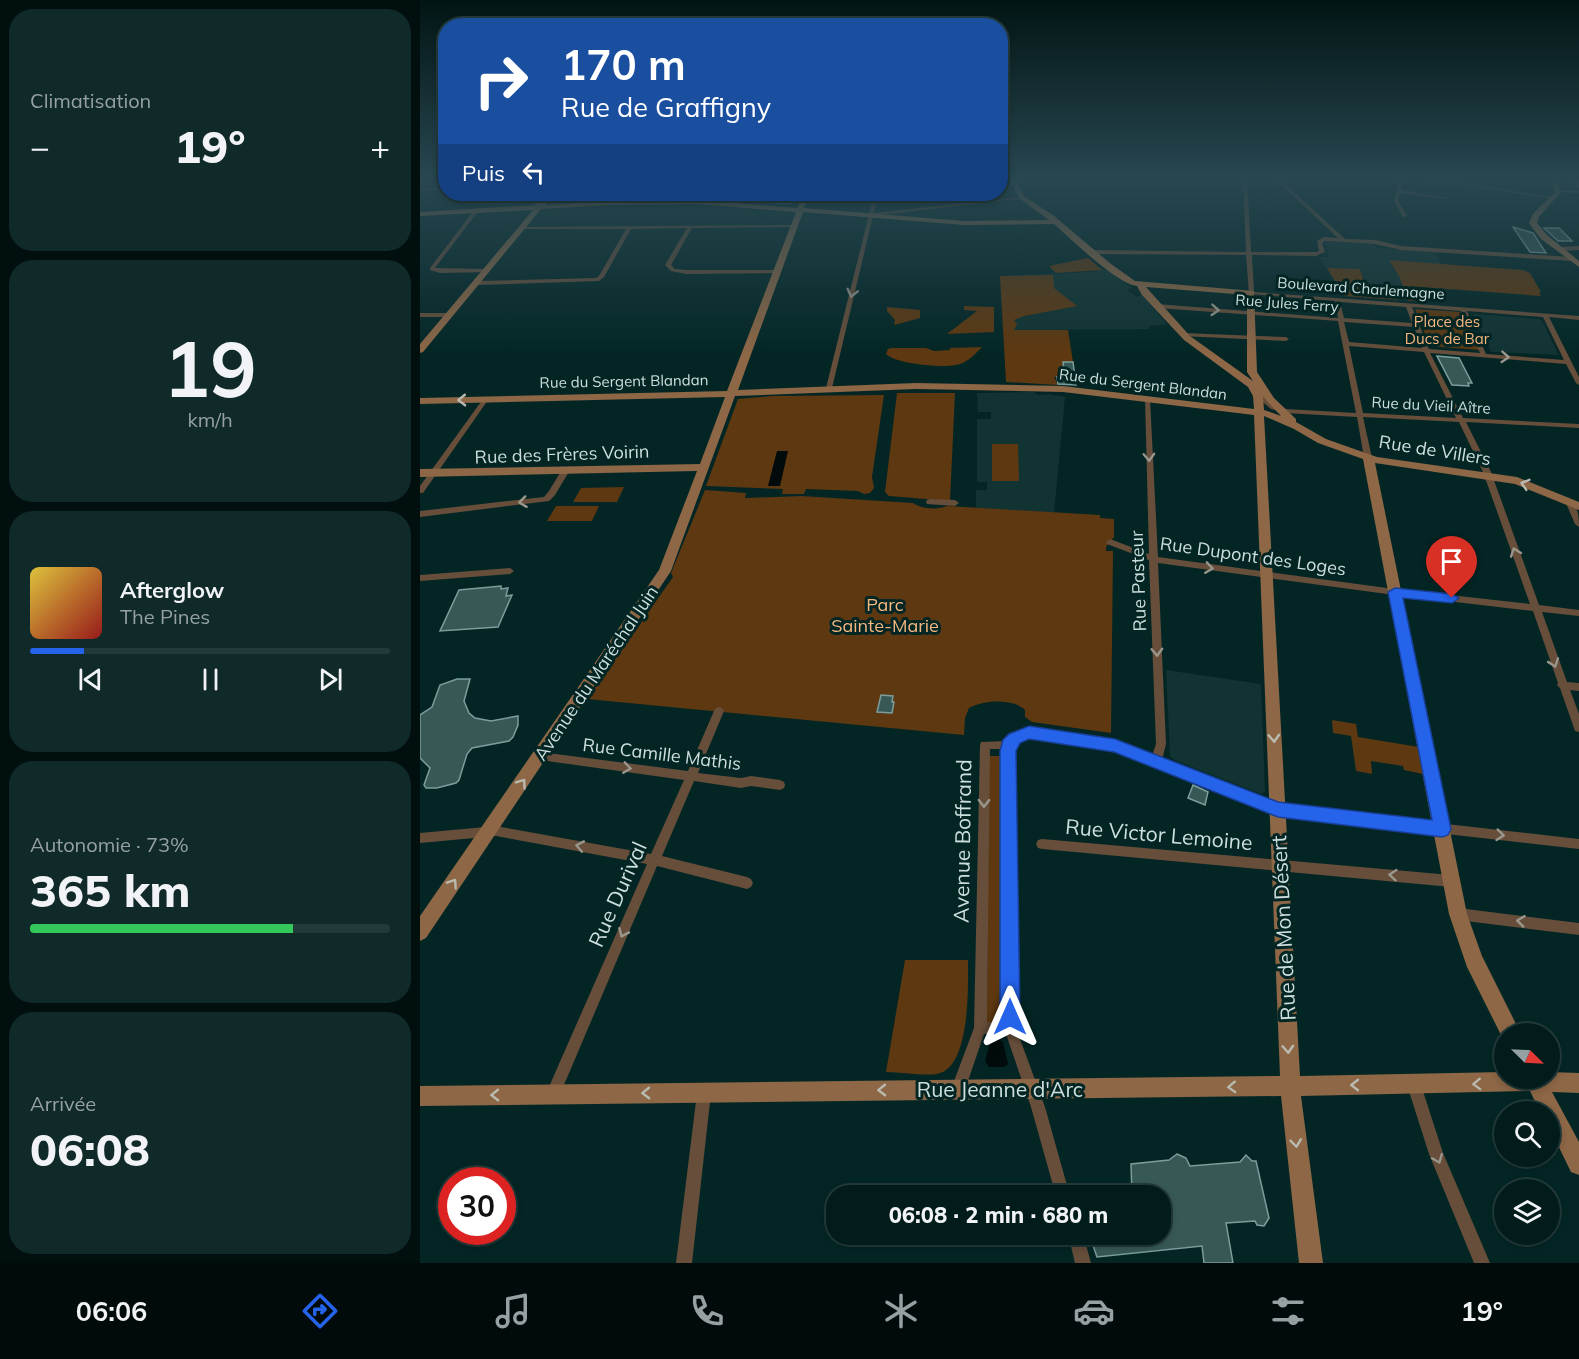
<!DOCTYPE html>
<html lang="fr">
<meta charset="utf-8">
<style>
:root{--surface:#021c1c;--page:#102929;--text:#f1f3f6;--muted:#96a1a3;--line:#233a3b;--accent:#2563eb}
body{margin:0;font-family:Mulish,sans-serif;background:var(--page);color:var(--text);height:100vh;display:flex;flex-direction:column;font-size:22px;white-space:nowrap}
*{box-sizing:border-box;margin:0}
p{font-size:20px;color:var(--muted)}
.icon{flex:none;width:33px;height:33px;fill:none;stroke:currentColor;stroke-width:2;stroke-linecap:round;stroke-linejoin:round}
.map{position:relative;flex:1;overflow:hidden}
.side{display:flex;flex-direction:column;gap:9px;padding:9px;background:#010f0f;width:420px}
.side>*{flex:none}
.hud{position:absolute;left:18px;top:18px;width:570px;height:183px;border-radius:24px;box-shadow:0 3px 9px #0003,0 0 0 2px var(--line);background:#1a4fa0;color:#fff;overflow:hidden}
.needle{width:39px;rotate:114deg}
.tools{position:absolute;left:1074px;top:1023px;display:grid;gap:12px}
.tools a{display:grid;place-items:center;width:66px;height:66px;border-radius:50%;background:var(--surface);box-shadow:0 3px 9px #0003,0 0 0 2px var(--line);font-size:30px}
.speed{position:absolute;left:18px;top:1167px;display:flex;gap:12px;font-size:30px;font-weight:700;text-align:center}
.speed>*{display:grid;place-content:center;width:78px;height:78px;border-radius:50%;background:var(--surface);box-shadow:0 3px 9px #0003,0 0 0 2px var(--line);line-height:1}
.speed .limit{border:9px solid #d22;background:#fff;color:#111}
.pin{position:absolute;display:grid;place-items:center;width:51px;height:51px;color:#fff;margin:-62px -26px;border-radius:50% 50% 50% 0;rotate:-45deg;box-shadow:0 0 6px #0007}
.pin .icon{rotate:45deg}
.me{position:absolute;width:66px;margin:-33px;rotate:0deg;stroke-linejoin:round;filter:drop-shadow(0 0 4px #0008)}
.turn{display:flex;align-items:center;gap:21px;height:126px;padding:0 24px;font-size:27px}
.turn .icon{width:78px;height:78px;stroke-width:2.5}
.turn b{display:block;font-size:42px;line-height:51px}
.then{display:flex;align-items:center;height:57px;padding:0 24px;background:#0003;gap:12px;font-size:22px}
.big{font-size:45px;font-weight:800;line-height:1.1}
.side .widget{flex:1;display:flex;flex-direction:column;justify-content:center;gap:9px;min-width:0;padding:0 21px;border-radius:24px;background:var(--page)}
.side .dial{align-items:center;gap:0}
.dial b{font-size:78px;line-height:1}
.song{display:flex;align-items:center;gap:18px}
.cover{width:72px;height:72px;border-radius:9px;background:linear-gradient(135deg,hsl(50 70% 55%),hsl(0 70% 35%))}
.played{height:6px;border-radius:3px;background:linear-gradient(90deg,var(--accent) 15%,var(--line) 15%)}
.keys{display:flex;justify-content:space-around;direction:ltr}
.heat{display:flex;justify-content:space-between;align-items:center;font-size:33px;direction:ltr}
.charge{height:9px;border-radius:4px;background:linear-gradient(90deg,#34c759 73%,var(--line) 0)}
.trip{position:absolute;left:406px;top:1185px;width:345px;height:60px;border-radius:24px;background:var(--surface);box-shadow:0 3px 9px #0003,0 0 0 2px var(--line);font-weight:800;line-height:60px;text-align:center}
.dock{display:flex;height:96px;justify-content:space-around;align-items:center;background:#010b0b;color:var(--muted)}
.dock .icon{width:42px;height:42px}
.dock .current{color:var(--accent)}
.dock b{font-size:27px;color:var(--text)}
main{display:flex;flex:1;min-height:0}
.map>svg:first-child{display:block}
.built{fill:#113332}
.green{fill:#5e3810}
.water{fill:#010b0b}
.building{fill:#375956;stroke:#7b9e9c;stroke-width:1.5}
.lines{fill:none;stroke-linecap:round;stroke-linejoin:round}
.street{fill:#664e3a;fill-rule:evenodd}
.secondary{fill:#8d6746;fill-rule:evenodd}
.oneway{stroke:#9a968c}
.oneway2{stroke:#babbb0}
.route{fill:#2563eb;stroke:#184099;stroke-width:1.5}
.labels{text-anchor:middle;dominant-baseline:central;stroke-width:6;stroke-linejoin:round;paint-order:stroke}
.far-street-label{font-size:15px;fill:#cddfdd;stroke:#032625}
.far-park-label{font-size:15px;fill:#f7b77e;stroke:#032625}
.street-label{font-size:18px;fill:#cddfdd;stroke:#032625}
.park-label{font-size:18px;fill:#f7b77e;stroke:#032625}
.near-street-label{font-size:21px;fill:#cddfdd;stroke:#032625}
</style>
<main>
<section class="side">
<div class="widget"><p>Climatisation</p>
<div class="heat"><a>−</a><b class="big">19°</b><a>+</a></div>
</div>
<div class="widget dial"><b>19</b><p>km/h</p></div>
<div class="widget">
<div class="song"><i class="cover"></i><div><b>Afterglow</b><p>The Pines</p></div></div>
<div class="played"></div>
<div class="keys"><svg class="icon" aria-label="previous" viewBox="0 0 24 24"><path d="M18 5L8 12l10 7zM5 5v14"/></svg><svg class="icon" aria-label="pause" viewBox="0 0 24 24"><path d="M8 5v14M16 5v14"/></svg><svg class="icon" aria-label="next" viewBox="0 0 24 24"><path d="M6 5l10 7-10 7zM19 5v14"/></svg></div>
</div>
<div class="widget"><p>Autonomie · 73%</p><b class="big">365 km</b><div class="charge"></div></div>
<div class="widget"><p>Arrivée</p><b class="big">06:08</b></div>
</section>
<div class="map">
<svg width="1159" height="1263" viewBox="0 0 1159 1263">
<rect width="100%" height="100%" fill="#032625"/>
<path class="built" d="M905,242L938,243L952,244L958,248L1015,252L1034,290L989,286L995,301L924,296L899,257H909Z
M685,269L712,288L707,290L716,297L722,295L747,324L729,326V329L594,330L583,321L580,276L672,272Z
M1053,314L1118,319L1122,321L1139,355L1071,352Z
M614,392L618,395L628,394L645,397L634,513L556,508V490H567V482H557V419H571V412H558L557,393Z
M746,670L841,684L845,792L841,794L754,760L750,756Z"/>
<path class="green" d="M668,258L682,270L636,273L629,266Z
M969,260L1103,270L1110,273L1121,292H1119L1121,296L989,286L995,301H989L979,276Z
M907,268L940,269L944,283L948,284L951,292L975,294L978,300L924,296Z
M633,275L634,288L657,306L604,316L594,320L597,324L594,330H648L653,362L649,364V362H643L646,377H634L638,385L586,382L580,276Z
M544,306L574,307V332L527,334L557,311L544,310Z
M467,307L500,310V318L474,325L475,320L467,311Z
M995,309L1042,312L1060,350L1010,346Z
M562,347C555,354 549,361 540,364C527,369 475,364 466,354L468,349L471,348H506L514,351L530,350V348Z
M477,393H535L530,501L469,496L465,492Z
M464,395L452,477L454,488L450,493L444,494L438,491L386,489L384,494H362L363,489L286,486L318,399L352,396Z
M572,444H598L599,481H572Z
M204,487L197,502H153L161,488Z
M285,490L326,493L325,498L381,496L493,503C501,509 518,510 527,506L680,515V518L694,519V537L686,547V551H693L691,733L612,722L605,717V710C593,698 563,700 549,708L545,718L544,735L167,699L253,577L251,573Z
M136,506H179L172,521H127Z
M912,720L936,724L938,737L999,747L1003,774L984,770L983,766L951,761L952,774L936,771L931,736L913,733Z
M569,756H583L585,1025H567Z
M485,960H548C548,985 551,1068 517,1074C501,1076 482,1072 466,1072Z"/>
<path class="water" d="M357,451H368L360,486H348Z
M576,1038L583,1042L588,1064L584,1067H569L565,1061L570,1043Z"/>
<path class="building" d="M332,194H375L371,203L328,202Z
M1093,227L1113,233L1126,253L1110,252Z
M1124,228H1139L1152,241H1138Z
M1017,356L1039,358L1052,383H1048L1049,386L1032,385Z
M643,362H653L656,385L638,384L637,377H645Z
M81,586V589L88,588L86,596L92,595L78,627L20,631L39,590Z
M37,679H50L44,701L49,713L55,718L71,721L98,716V725L93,737L89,741L52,748L47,754L39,780L36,783L17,788H6L4,785L10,768L0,758V715L12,707L20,685Z
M461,695L473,696L472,702H474L472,713L457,712Z
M773,785L788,792L785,805L768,798Z
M757,1154L766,1158L770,1166L820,1162L826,1155L832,1161H836L849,1218L844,1226L837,1225L835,1221L806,1223L813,1263H784L782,1246L677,1257L669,1234H741V1196H712L711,1164L749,1160Z"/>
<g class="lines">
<path class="street" d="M823,178H827L831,252H896L899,251L897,241L904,237L918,238L854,178H859L925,239L955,240L981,246L1152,257L1155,259L1152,261L981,250L955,244L905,241L902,243L905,252L896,256L832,255L834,292L1159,316V320L1129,317L1159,377V385L1156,383L1146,364L1010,353L1043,418L1159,424V428L1046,422L1071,472L1119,605L1159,610V616L1122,612L1147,682L1159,683V691L1150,690L1159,714V732L1155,731L1154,728L1140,688L1137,685L1138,683L1113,611L967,594L738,563L746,744L742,760L858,805L1159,839V849L858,815L694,750L609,737L597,741L593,746L596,1028L625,1107L650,1196H636L611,1107L586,1034H564L548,1081V1088L546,1093L541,1095L536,1093L534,1088V1081L554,1028L560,745L561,742L586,741L590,735L609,729L695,742L732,756L736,744L729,560L687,544L686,542L690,539L729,554L725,398H729L730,399L738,557L967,588L1110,604L1063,472L1039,422L943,417L952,458L948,460L944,458L937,417L865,413L851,409L835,396L838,394L840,395L855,407L865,409L936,413L918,321L737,308L734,306L737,304L918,318L915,301L829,294L826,255L671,254L668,252L671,250L826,252ZM920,302L986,307L992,323L924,318ZM992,307L1041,311L1047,325L1050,327L1053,325L1047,311L1123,317L1144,360L1066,354L1059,338L1056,336L1053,338L1060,353L1009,349ZM924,322L994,327L1002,348L929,342ZM929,346L1004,352L1036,418L943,413ZM570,749H583V1022H567Z
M979,178H983L981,190L1027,198L1025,199L980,193L978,201L987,216L983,217L974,201Z
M1000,178H1011L1135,198L1133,199Z
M26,187V189L0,191V189Z
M1137,190L1159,191V193L1135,192Z
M98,194H102L123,206L119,207Z
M195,194H199L195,203L193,204L191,203Z
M259,194H263L259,203L257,204L255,203Z
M322,194H326L320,206H316Z
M454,194H458L454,213L602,197L604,198L453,216L412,388L409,390L406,388Z
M55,209L59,210L15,268L67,269L69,270V272L20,273L10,270V268Z
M374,225L376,226V227L272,228L251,265L255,269L266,270H359V272L357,273L266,274L251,271L245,265L267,228L211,229L184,277L179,281L57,285L54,283L57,281L176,278L179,276L206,229H101V228L103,227Z
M1159,246V250L1139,251L1136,249L1139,247Z
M0,313H30L33,315L30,317H0Z
M763,333L866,337L869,339L866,341L761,336V334Z
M65,398L68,400L3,493H0V486L63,399Z
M143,468H149L150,470L135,495L129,501L0,517V511L124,497L129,491Z
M1149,498C1158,504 1159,517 1159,527L1155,524L1145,501Z
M510,499L535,500L539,503L535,506L507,504L506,502L507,500Z
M90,568L94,571L90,574L0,581V575Z
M299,707L302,708L304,711L278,773L321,778L331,776L360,780L364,782L365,785L364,788L360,790L331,786L321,788L274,781L242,856L327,877L331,879L333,883L331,887L327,889L237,866L138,1099L133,1101L128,1099L126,1094L128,1089L227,864L76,836L0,843V833L76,826L231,854L264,780L120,760L116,759L115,756L116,753L120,752L268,771L294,711L296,708Z
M622,839L1031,875L1035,877L1037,881L1035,885L1031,887L622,849L618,848L616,844L618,840Z
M1038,908L1159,923V935L1038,920L1034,918L1032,914L1034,910Z
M994,1078L999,1080L1001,1085L1023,1153L1070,1263H1054L1009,1154L987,1085L989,1080Z
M284,1086L289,1088L291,1093L272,1263H256L277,1093L279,1088Z
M648,1234H663L671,1263H655Z"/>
<path class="secondary" d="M588,178H594L605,197L633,215L691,264L715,281L834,291L837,372L854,398L876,419V422L906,439L957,457L1097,477L1159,502V510L1095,484L955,463L1047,914L1062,956L1101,1034H1084V1041L1047,967L1029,914L943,459L898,443L874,429L844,416L880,1076L1084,1072V1078H1130V1072L1159,1073V1093L1132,1092L1159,1142V1175L1151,1172L1130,1129V1112H1120L1110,1091L881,1096L903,1263H879L861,1096L0,1106V1086L860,1076L834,415L643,392L496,389L315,396L251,571L6,938L0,941V916L239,570L277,471L0,477V469L280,464L305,397L0,404V398L307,391L376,212L277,204L193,205L121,209L3,352L0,353V344L113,210L0,216V212L117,205L127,194H133L125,205L193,201L277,200L377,208L383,194H389L384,208L544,221L629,220L600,199ZM383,212L544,225L634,224C651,239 697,284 717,286L722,295L764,340L828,387L833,396L834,409L643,386L496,383L318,390ZM726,287L827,295V372L833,381L770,336ZM843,397L861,416L844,410Z
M1133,178H1139L1140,193L1119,217L1117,223L1127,235L1159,261V267L1121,239L1109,223L1113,214L1134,193Z
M1147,178H1154L1159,182V187Z"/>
</g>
<defs><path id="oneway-chevron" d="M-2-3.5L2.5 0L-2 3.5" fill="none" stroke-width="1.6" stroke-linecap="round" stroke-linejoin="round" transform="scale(1.5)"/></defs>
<g class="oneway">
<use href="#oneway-chevron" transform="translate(432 293) rotate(104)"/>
<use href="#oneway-chevron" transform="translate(795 310) rotate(4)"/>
<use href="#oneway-chevron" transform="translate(1085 357) rotate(4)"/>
<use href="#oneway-chevron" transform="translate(729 457) rotate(88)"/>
<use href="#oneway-chevron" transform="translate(103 502) rotate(173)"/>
<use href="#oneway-chevron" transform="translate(1095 552) rotate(-110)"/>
<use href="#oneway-chevron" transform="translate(789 568) rotate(8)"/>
<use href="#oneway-chevron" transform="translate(737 652) rotate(88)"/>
<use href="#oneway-chevron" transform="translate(1134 663) rotate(71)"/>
<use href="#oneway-chevron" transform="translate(207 768) rotate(8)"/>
<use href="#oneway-chevron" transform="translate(564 803) rotate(91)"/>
<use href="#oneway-chevron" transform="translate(1080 835) rotate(6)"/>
<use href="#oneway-chevron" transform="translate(160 846) rotate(-169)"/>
<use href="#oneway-chevron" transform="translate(973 875) rotate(-175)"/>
<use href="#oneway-chevron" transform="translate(1101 921) rotate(-173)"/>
<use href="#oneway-chevron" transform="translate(203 933) rotate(114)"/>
<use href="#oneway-chevron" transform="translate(1018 1159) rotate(68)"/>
</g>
<g class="oneway2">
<use href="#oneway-chevron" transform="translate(42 400) rotate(179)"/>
<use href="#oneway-chevron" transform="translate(1105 484) rotate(-163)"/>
<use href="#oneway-chevron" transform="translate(854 738) rotate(87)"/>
<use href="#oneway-chevron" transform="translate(102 783) rotate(-55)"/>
<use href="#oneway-chevron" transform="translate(33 883) rotate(-56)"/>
<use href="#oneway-chevron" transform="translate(868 1049) rotate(87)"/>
<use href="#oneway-chevron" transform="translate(1057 1084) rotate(178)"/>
<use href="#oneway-chevron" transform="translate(935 1085) rotate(-180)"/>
<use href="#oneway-chevron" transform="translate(812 1087) rotate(178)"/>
<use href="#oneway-chevron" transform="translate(462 1090) rotate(179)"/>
<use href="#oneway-chevron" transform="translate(226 1093) rotate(179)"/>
<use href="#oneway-chevron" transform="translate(75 1095) rotate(179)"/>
<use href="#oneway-chevron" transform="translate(876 1143) rotate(83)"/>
</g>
<linearGradient id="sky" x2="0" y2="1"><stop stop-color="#021514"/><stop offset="0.5" stop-color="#284751"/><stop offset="1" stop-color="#284751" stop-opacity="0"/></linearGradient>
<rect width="1159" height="355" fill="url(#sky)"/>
<path class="route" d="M975,588L1032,594L1039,598L1032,603L983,598L1031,829L1028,835L1022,837L858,817L694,752L609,739L600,743L596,751L600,1017L597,1024L590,1027L583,1024L580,1017V751L583,740L589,734L609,726L695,739L858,802L1012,820L968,592Z"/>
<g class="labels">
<g class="far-street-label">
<text transform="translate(941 288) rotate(4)">Boulevard Charlemagne</text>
<text transform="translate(867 303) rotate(4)">Rue Jules Ferry</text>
<text transform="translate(204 381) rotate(-1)">Rue du Sergent Blandan</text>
<text transform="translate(723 384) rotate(7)">Rue du Sergent Blandan</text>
<text transform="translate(1011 405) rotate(3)">Rue du Vieil Aître</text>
</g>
<g class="far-park-label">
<text x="1027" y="321">Place des<tspan x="1027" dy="17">Ducs de Bar</tspan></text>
</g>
<g class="street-label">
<text transform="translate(1015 450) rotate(9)">Rue de Villers</text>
<text transform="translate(142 454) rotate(-2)">Rue des Frères Voirin</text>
<text transform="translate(833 556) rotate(8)">Rue Dupont des Loges</text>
<text transform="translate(718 581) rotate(-92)">Rue Pasteur</text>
<text transform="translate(176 673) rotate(-56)">Avenue du Maréchal Juin</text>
<text transform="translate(242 754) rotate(7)">Rue Camille Mathis</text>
</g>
<g class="park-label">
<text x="465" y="604">Parc<tspan x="465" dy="21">Sainte-Marie</tspan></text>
</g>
<g class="near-street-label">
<text transform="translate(739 834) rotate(5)">Rue Victor Lemoine</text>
<text transform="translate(542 841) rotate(-89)">Avenue Boffrand</text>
<text transform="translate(197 894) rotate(-66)">Rue Durival</text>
<text transform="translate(863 928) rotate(-93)">Rue de Mon Désert</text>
<text x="580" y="1089">Rue Jeanne d'Arc</text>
</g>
</g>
</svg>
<div class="tools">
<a><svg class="needle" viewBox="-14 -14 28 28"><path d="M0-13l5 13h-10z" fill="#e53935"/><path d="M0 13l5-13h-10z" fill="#96a1a3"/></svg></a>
<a><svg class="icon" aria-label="search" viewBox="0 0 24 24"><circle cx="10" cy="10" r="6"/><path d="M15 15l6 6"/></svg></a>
<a><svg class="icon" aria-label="layers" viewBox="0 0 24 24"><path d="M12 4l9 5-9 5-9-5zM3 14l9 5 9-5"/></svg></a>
</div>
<div class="speed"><div class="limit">30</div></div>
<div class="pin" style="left:1032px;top:598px;background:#d93025"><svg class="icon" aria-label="arrive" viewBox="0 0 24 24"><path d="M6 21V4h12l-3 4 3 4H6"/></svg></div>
<svg class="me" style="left:590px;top:1017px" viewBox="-20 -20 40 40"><path d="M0-17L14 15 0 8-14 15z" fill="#2563eb" stroke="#fff" stroke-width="4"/></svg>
<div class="trip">06:08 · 2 min · 680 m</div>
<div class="hud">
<div class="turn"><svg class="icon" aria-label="right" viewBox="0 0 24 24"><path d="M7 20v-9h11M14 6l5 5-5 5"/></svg><div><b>170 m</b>Rue de Graffigny</div></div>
<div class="then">Puis<svg class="icon" aria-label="left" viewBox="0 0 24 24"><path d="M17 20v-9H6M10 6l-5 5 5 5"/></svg></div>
</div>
</div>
</main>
<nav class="dock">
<b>06:06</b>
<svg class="icon current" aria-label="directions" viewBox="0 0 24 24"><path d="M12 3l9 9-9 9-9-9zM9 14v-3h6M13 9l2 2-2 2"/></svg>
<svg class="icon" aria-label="music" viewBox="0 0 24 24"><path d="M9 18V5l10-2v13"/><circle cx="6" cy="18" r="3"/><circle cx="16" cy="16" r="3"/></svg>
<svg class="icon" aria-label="phone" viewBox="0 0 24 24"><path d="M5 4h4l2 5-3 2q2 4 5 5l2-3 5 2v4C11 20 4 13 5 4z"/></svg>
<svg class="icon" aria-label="climate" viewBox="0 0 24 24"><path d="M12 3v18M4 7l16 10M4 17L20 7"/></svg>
<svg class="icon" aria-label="car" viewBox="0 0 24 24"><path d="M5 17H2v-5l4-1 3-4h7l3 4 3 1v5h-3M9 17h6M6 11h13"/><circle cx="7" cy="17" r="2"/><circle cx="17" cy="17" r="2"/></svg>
<svg class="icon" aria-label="filters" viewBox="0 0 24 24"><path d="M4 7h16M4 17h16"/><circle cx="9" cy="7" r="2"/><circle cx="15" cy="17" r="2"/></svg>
<b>19°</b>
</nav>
